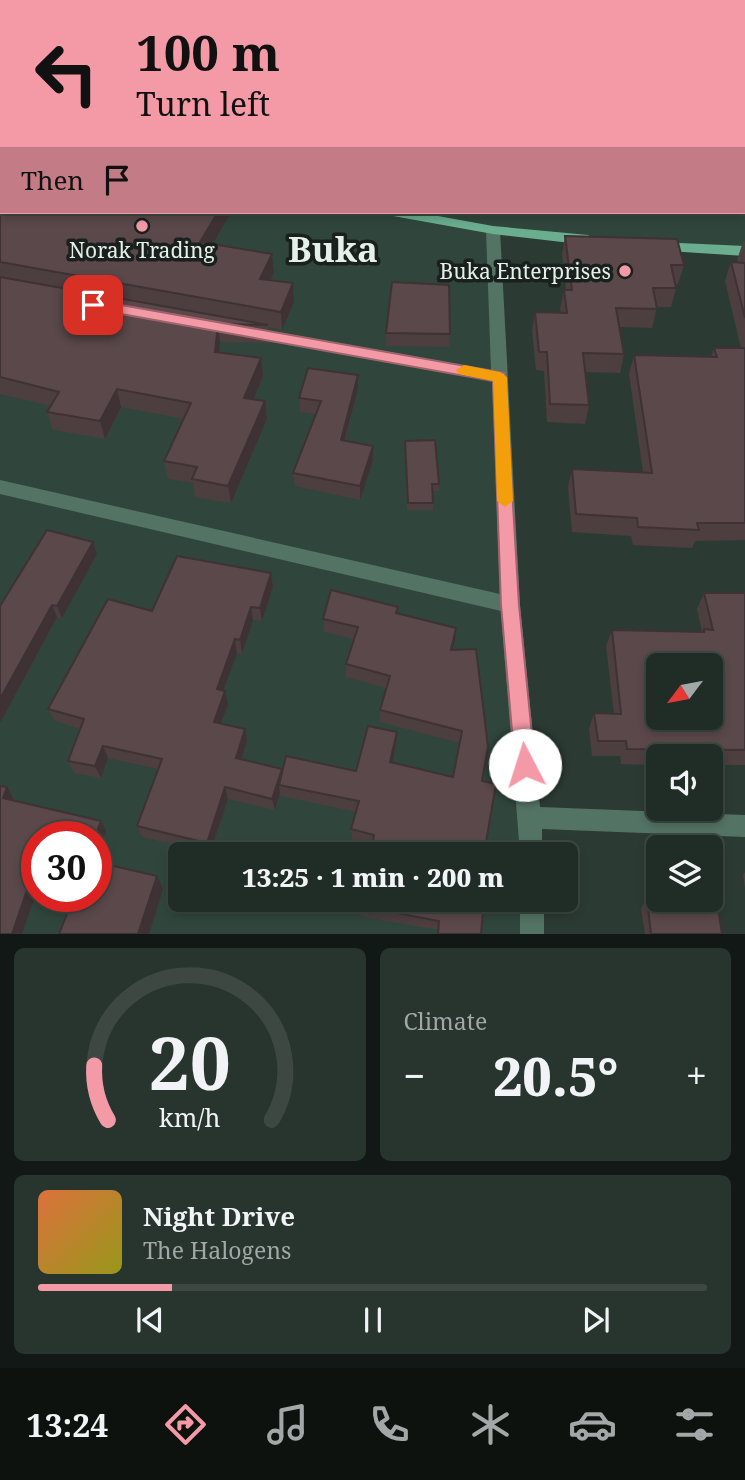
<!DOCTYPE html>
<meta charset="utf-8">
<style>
:root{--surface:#202c26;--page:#28342e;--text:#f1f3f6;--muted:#a2a7a7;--line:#3d4843;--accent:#f49aa7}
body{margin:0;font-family:"Noto Serif",serif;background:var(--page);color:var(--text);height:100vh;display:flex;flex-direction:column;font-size:26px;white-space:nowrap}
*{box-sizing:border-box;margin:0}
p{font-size:23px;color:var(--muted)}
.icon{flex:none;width:38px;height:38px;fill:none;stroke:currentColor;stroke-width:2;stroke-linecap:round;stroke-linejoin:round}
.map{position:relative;height:934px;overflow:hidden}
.panel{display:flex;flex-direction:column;gap:14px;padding:14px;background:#121815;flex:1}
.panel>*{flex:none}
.banner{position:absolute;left:0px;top:0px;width:746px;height:214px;box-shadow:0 4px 10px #0003,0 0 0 2px var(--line);background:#f49aa7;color:#111;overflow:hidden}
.needle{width:46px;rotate:238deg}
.tools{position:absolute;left:646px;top:653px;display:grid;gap:14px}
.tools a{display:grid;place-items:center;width:77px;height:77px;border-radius:10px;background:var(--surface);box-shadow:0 4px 10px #0003,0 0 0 2px var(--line);font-size:35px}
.speed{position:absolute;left:21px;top:821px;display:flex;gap:14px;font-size:35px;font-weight:700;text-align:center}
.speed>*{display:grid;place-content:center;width:91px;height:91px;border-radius:50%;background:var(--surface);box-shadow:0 4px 10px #0003,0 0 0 2px var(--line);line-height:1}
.speed .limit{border:10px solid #d22;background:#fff;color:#111}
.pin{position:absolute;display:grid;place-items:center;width:60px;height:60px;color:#fff;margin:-30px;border-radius:14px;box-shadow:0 4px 10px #0006}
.me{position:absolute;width:77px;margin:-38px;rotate:355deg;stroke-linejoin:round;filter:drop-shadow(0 0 5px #0008)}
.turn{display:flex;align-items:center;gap:24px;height:147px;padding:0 21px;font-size:32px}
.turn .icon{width:91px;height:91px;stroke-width:2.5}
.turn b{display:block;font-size:49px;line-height:60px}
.then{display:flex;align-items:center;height:66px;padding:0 21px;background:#0003;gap:14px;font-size:26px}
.big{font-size:52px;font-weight:800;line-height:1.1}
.panel .tile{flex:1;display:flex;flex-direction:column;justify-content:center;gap:10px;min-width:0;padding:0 24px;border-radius:10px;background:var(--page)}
.panel .dial{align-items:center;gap:0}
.dial svg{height:182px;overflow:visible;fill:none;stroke:var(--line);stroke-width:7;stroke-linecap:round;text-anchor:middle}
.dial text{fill:var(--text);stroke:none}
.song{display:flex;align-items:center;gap:21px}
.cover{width:84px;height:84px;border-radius:10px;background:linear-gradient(135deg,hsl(20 70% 55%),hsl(60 70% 35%))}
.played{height:7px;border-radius:4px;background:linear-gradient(90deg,var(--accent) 20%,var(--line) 20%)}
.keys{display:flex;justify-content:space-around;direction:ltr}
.heat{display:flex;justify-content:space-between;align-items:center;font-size:38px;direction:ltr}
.panel .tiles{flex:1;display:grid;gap:14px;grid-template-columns:1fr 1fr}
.tile:last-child{grid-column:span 2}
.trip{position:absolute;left:168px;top:842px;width:410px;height:70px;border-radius:10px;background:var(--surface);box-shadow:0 4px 10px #0003,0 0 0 2px var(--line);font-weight:800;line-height:70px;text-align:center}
.tab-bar{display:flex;height:112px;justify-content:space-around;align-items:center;background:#0d120f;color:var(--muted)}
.tab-bar .icon{width:49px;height:49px}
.tab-bar .current{color:var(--accent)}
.tab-bar b{font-size:32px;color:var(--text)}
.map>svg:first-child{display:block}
.built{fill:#30463c;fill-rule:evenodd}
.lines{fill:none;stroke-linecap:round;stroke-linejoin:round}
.ferry{stroke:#89fecc;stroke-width:2;stroke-dasharray:6 5;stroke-linecap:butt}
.minor{fill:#537364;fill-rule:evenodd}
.major{fill:#6aae8f;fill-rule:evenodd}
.wall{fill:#4d3e40}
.shaded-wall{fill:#3f3234}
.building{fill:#5a484a;stroke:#3f3234;stroke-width:2;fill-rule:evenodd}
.route{fill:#f49aa7;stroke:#9f646d;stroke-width:2}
.slow{fill:#f59e0b}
.poi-dot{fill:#f49aa7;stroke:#19201d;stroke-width:2.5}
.labels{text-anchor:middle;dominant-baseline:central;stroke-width:7;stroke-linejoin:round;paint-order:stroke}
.poi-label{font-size:21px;fill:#e6f0eb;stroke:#19201d}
.town-label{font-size:35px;font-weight:bold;fill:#e6f0eb;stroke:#19201d}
</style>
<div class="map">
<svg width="745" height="934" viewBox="0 0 745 934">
<rect width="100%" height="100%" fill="#2b3b33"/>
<path class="built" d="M0,0H257L2,2V212H744L745,87V251L494,230L531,854H180V900H532V934H0ZM37,836H96V896H37Z"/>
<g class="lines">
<path class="ferry" d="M451,2L453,0
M499,2L501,0"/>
<path class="minor" d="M493,226L500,230L520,605L540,807L745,815V837L542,829V854H520L501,611L0,494V480L500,594L492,381L248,337L240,332L248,327L491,370L486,230Z
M520,900H544V934H520Z"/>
<path class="major" d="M0,135H2V143H0Z
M386,212H416L493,226L588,235L595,240L588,245L493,234L393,216Z
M658,242L745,246V256L653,250L651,247Z"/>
</g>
<path class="wall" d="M0,148L2,212H231L212,244L274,273L270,280L294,302L282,330L268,327L270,343L220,342V352L261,358L263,376L254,399L265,401L267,419L231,503L195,497L193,483L168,479L164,461L184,419L121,407L105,439L53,430L47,412L51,406L0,394Z
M565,236L684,265L678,284H675L676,288L671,307H657L652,328L620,327L624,354L620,373L585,372L589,405L585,424L547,422L544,371L536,370L532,331L535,312L561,313L560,309L564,290H566L562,255Z
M743,242H745V540L695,541L692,548L633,545L631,536L572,532L568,487L572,469L643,472L629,374L634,355L711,357L714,348H741L725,281L731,262H738L737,260Z
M386,333L450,334L449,347L386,346Z
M358,375V389L345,440L373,446V460L360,500L295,486L293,473L316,414L300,412L299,398Z
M405,441L439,484V491H433V510H407Z
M97,554L62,618L57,617L0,723V606Z
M177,556L271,573L273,587L262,621L253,620L242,654L237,653L223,691H225L228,704L221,724L245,729L247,741L242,759L282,769V772L286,756L356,771L368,726L397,732L396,744L392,763L453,777L460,743L380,722V710L387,688L346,677V664L354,639L324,632L323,619L331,590L398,607L397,614L456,628L453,650L476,649L488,747L482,781L496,784L484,854H371L372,845L352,840L351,829L356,812L281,796L280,793L275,810L228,799L210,853L142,837L137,826L158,769L108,758L101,778L74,773L68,761L80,729L55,721L48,709L108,599L152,611Z
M704,593H745V765H710V756H658V765L621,764L620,756H592L589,729L594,713L614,714L606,646L612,630L702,632L697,609Z
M745,872V888L743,875Z
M647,899L722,934H645L641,908Z
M322,900V908L284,912L283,907Z
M484,900L438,930L360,916V906Z"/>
<path class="shaded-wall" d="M225,0H235L234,2H223Z
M2,66V88L0,90V68Z
M218,212H231L203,261L200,242Z
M272,254L274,273L262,297L260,279Z
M293,283L294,302L282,330L281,312Z
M218,324L220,342L218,370L215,352Z
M261,358L263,376L247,416L244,398Z
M358,375V389L341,453V440Z
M117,389L121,407L105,439L100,421Z
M265,401L267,419L231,503L228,486Z
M373,446V460L360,500V486Z
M93,542L97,554L62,618L57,606Z
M271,573L273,587L262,621L260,608Z
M52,605L57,617L0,723V699Z
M251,607L253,620L242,654L240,640Z
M456,628L455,641L449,662L451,650Z
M235,639L237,653L219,702L217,689Z
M225,691L228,704L217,735L214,722Z
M245,729L247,741L238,770L236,758Z
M397,732L396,744L390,774V762Z
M103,746L108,758L101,778L95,766Z
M282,769L284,781L279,785L280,793L275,810L272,799Z
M7,787L13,797L10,808L3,798Z
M225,787L228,799L210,853L207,843Z
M101,821L106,831L96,856V836H95Z
M33,873L37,879V890L22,934H12Z
M157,876L163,889L149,934H138Z"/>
<path class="building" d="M183,0H225L223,2H181Z
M0,25H2V66L0,68Z
M744,78L745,79V103L744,107Z
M0,148H2V212H218L200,242L272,254L260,279L293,283L281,312L0,262Z
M565,236L677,239L684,265H671L676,288H653L657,309L616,308L624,354L583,353L589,405L550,404L547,352H539L535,312L567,313L564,290H572Z
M731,262L745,263V318Z
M0,277L268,325L218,324L215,352L261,358L244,398L265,401L228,486L192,479L197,467L164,461L191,403L117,389L100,421L47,412L59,392L0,377Z
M392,282L449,285L450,334L386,333Z
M714,348H745V523H697L699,530L638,527L637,518L576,514L572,469L652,473L634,355L717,357Z
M308,368L358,375L341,440L373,446L360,486L293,473L321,401L299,398Z
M435,440L439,484H432L433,503H408L405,441Z
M47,530L93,542L57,606L52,605L0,699V606Z
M177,556L271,573L260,608L251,607L240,640L235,639L217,689L225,691L214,722L245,729L236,758L282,769L272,799L225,787L207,843L137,826L162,759L103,746L95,766L68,761L84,719L48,709L108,599L152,611Z
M331,590L398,607L396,613L456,628L451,650L476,649L488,747L482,781L496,784L484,854H371L374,835L351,829L359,801L279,785L286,756L356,771L368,726L397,732L390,762L453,777L462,731L380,710L390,676L346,664L358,627L323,619Z
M704,593H745V750L627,749L626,741H598L594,713L621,714L612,630L704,632V629L713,630ZM658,665H710V718H658Z
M0,786L7,787L3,798L101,821L95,836H37V874L33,873L12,934H0Z
M96,862L157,876L138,934H59L74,896H96Z
M647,899L717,902L722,934H651Z
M285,900H321L322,903L283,907Z
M361,900H484L481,934H438L439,921L360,906Z"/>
<path class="route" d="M93,300L505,373L519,605L535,765L532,772L525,774L518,772L515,765L501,605L493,381L88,308L86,305Z"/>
<path class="slow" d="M464,365L500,372L507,377L513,501L505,507L497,501L493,381L459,374L456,370Z"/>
<g class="poi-dot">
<circle cx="142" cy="226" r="7"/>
<circle cx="625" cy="271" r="7"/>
</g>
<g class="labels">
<g class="poi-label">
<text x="142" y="250">Norak Trading</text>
<text x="611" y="271" text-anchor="end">Buka Enterprises</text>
</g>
<g class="town-label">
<text x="333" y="248">Buka</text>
</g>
</g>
</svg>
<div class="tools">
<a><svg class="needle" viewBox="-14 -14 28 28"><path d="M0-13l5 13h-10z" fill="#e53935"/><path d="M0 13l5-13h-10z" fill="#a2a7a7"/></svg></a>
<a><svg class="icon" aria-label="sound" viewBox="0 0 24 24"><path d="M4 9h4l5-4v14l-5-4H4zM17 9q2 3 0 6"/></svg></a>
<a><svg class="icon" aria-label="layers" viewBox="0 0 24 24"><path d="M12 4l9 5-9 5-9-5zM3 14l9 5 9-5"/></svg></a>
</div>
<div class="speed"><div class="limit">30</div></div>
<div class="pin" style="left:93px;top:305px;background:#d93025"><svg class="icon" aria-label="arrive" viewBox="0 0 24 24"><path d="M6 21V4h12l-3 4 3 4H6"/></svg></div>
<svg class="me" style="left:525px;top:765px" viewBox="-20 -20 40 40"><circle r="19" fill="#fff"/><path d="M0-13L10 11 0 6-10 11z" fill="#f49aa7"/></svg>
<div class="trip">13:25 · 1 min · 200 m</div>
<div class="banner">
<div class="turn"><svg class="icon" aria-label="left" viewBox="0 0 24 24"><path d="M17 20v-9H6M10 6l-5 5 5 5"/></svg><div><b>100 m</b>Turn left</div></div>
<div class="then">Then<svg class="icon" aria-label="arrive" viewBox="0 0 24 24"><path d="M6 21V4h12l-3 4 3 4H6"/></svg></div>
</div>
</div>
<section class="panel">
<div class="tiles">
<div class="tile dial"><svg viewBox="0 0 100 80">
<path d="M14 69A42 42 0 1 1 86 69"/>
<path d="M14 69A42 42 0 0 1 8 45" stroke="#f49aa7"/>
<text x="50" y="56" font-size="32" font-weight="700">20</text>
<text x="50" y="72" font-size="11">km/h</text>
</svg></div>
<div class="tile"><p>Climate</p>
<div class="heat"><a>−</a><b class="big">20.5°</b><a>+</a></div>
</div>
<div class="tile">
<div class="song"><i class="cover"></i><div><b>Night Drive</b><p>The Halogens</p></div></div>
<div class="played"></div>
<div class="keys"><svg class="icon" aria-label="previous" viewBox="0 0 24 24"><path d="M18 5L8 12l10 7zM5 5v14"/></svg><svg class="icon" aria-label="pause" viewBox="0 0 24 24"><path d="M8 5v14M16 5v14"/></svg><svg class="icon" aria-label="next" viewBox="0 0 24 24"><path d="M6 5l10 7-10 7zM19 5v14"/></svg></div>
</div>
</div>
</section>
<nav class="tab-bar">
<b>13:24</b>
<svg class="icon current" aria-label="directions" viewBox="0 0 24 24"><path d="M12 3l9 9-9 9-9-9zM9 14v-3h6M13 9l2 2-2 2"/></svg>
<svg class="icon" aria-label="music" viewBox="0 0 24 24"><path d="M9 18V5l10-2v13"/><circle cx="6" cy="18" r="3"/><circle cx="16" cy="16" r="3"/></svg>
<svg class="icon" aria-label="phone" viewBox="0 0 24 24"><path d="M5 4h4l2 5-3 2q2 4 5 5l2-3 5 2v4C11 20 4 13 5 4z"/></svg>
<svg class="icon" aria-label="climate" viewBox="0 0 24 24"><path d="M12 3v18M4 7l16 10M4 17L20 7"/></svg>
<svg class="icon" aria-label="car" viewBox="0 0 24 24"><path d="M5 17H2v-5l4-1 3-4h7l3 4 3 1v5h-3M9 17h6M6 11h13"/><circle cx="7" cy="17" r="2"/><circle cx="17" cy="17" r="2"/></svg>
<svg class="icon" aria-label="filters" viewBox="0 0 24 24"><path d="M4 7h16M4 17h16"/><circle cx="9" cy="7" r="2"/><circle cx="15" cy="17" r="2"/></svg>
</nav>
